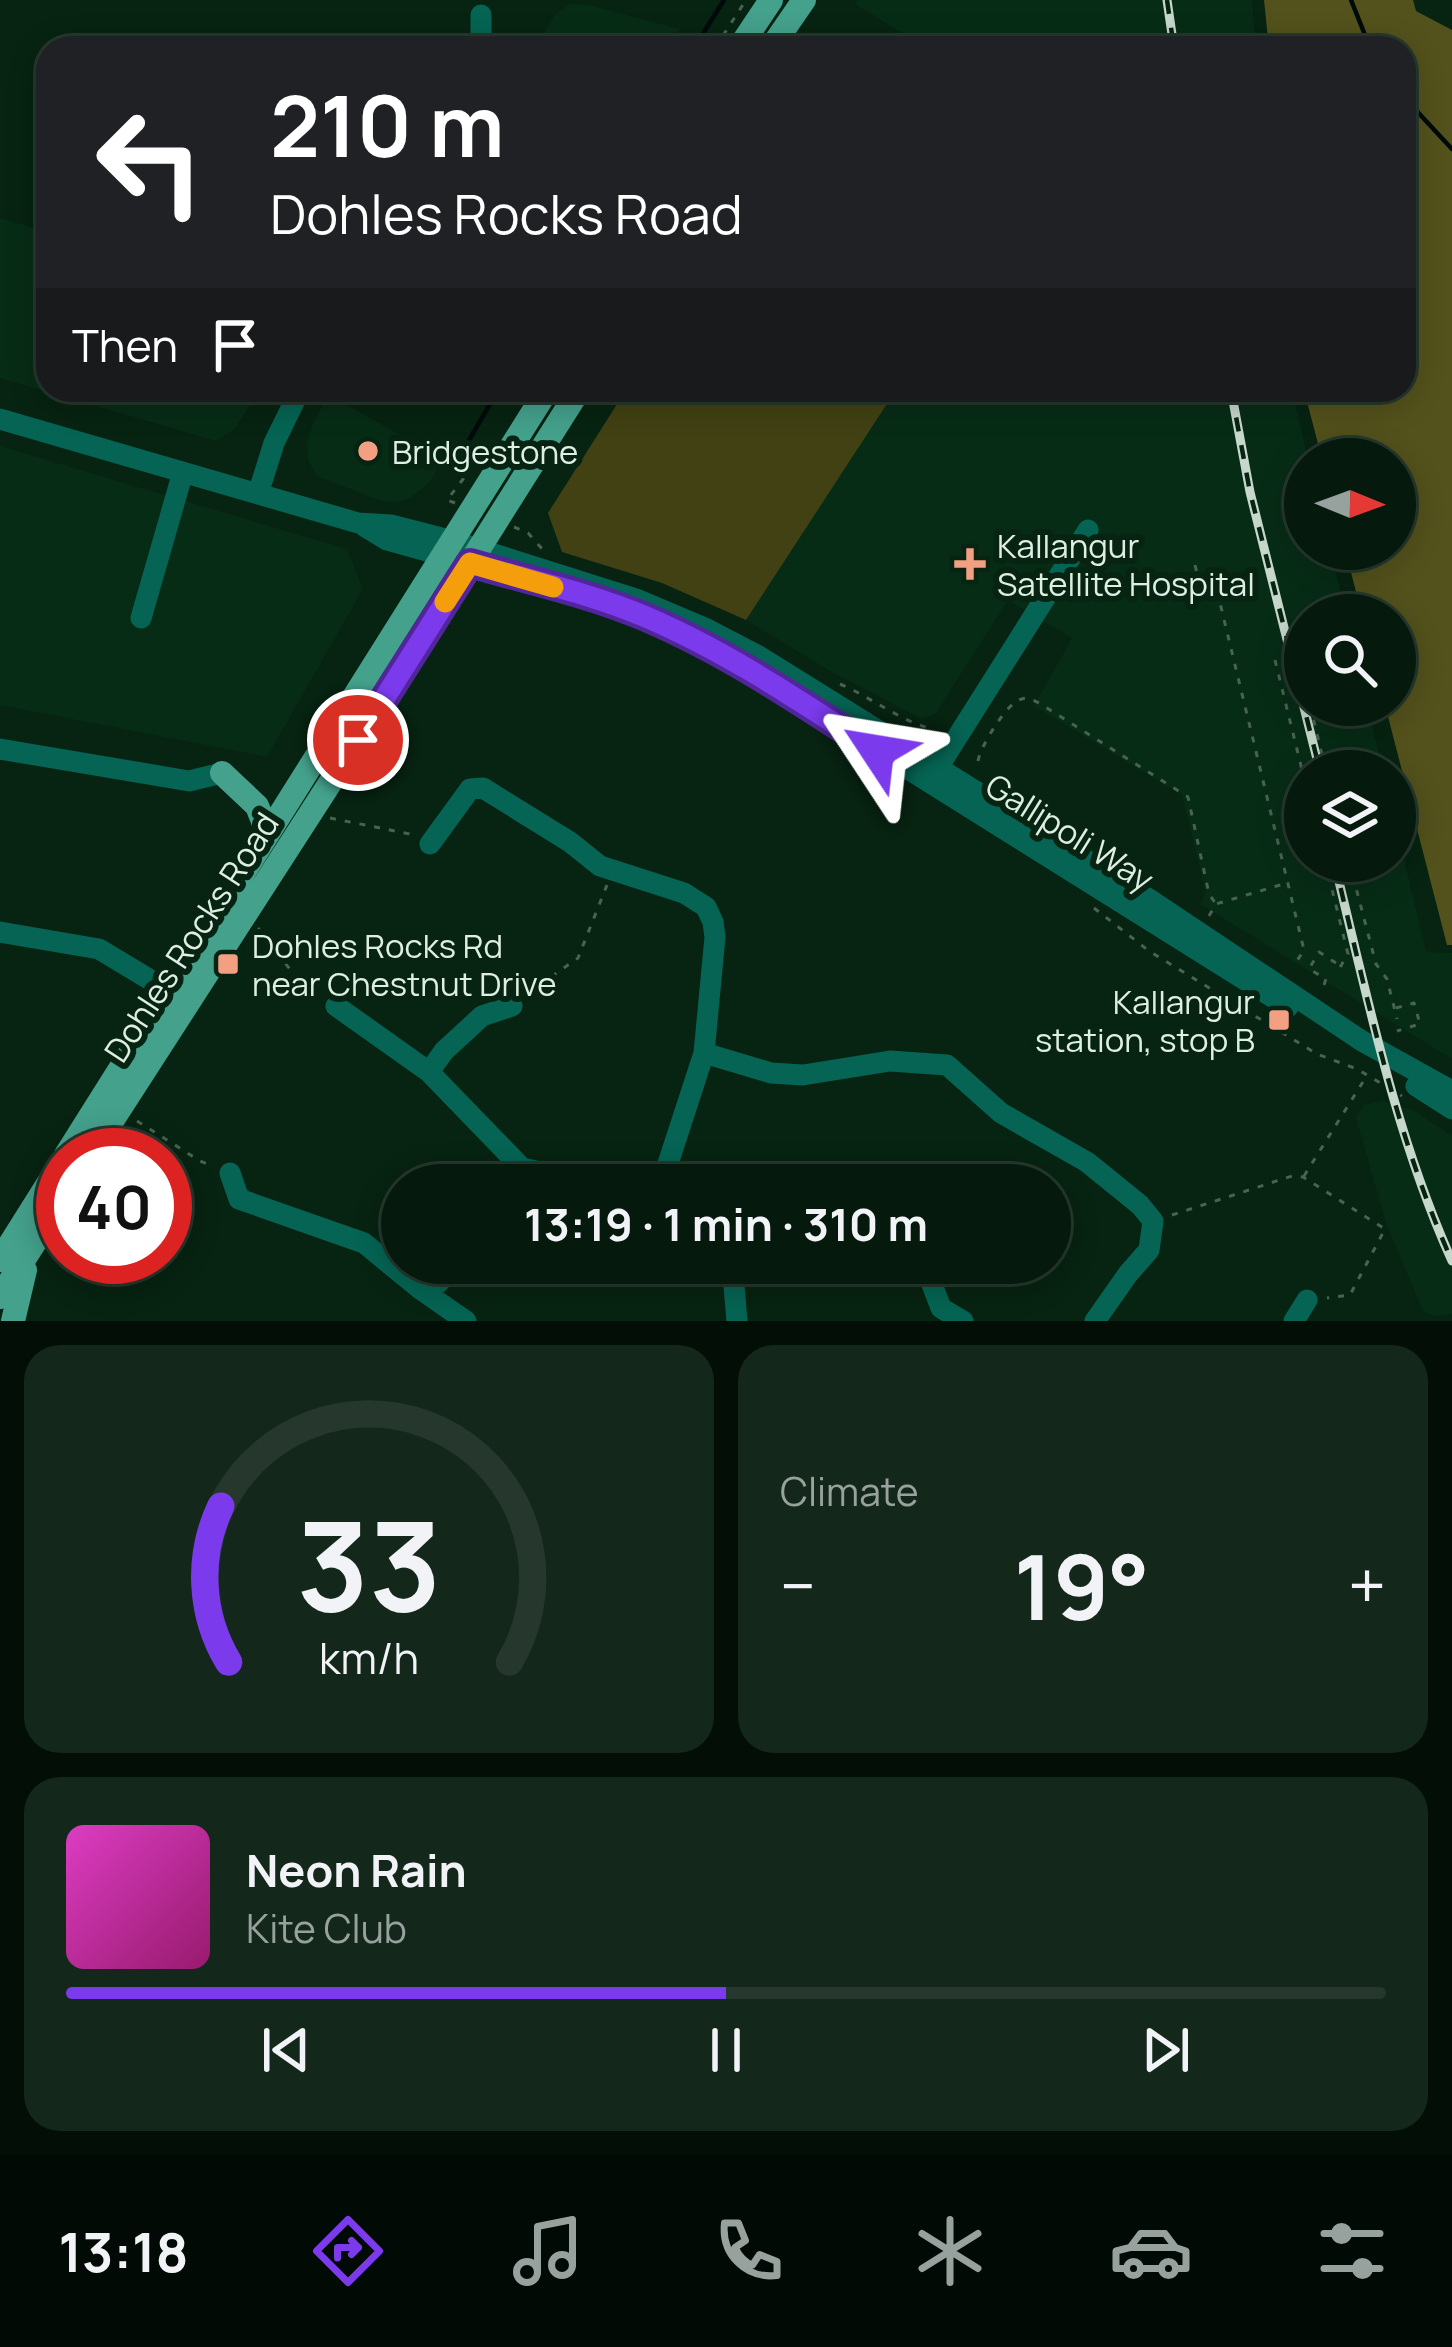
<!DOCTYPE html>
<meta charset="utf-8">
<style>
:root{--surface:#051a0d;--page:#13271b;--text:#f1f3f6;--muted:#97a19d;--line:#26382e;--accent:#7c3aed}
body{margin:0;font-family:Manrope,sans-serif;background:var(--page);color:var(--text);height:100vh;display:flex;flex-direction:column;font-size:45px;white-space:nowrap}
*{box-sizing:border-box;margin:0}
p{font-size:39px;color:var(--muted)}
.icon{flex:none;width:66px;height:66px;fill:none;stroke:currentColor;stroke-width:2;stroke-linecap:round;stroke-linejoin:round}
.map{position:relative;height:1321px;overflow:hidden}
.panel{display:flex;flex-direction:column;gap:24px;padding:24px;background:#030e07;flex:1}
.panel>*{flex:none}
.top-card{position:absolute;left:36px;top:36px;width:1380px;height:366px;border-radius:36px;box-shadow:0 6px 30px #0003,0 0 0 3px var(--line);background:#202124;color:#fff;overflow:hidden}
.needle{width:78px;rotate:91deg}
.controls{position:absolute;left:1284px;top:438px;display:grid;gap:24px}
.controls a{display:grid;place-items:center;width:132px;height:132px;border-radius:50%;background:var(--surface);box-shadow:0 6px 30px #0003,0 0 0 3px var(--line);font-size:60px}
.speed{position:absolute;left:36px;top:1128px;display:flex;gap:24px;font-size:60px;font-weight:700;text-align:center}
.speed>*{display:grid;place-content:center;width:156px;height:156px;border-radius:50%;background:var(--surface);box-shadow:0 6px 30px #0003,0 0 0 3px var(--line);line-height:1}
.speed .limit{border:18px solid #d22;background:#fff;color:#111}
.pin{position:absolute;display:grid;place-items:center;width:102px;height:102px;color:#fff;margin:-51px;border:6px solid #fff;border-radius:50%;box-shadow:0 3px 12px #0007}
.me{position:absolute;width:132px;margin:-66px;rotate:303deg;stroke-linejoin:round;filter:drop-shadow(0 0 9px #0008)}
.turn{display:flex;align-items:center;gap:42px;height:252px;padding:0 36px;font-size:54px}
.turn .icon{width:156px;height:156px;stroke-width:2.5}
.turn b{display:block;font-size:84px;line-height:102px}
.then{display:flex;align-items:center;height:114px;padding:0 36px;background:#0003;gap:24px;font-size:45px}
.big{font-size:90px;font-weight:700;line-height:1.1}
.panel .card{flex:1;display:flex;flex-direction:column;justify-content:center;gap:18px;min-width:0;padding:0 42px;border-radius:36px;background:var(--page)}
.panel .dial{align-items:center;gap:0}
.dial svg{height:312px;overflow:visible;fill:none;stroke:var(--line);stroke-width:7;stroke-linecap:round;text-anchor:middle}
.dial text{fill:var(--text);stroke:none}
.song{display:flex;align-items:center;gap:36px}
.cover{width:144px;height:144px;border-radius:18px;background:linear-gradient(135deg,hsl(310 70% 55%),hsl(320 70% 35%))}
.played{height:12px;border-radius:6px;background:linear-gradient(90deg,var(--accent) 50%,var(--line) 50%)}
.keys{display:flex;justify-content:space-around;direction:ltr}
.heat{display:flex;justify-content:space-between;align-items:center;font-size:66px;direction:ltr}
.panel .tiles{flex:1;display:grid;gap:24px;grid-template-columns:1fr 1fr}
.card:last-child{grid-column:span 2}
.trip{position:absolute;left:381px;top:1164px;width:690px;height:120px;border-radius:60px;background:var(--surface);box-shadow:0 6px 30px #0003,0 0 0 3px var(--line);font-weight:700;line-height:120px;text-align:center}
.dock{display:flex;height:192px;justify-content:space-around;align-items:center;background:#020a05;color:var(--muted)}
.dock .icon{width:84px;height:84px}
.dock .selected{color:var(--accent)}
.dock b{font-size:54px;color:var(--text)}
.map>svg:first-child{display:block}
.built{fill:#072c16}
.green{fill:#424114}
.forest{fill:#53521c}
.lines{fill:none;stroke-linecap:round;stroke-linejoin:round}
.stream{stroke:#000a0b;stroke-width:4.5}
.path{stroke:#496251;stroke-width:3;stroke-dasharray:6 9;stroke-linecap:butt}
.minor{stroke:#056453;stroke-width:21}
.major{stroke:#44a18c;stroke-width:24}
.rail-casing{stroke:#c6d7cb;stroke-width:9}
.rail{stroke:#072311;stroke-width:4.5;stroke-dasharray:14;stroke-linecap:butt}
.route-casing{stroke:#51269a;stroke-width:30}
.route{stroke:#7c3aed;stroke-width:21}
.slow{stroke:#f59e0b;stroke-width:21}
.poi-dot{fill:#f39f82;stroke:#072311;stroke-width:4.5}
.labels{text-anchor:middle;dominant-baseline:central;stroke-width:12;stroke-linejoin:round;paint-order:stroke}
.poi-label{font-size:33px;fill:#deeee2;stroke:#072311;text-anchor:start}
.street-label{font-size:33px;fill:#deeee2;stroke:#072311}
</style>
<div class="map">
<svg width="1452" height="1321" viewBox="0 0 1452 1321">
<rect width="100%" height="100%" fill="#072311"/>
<path class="built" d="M858,0H1252L1256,48H926L855,4Z
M569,4L589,5L680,29L669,48H535L554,16Z
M0,218L48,232V390H259L235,429L216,441L0,378Z
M896,390H1292L1308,459H1305V549H1330L1346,615H1305V705H1367L1383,771H1305V861H1395V821L1426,952L1452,953V1059L1200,904L1206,893L1182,795L1034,706L1072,638L1008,600L936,713L922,719L832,672L746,620Z
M329,395L443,459L430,482L411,497L398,502L381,501L317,476L308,460L307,443L313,423Z
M0,446L347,549L363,589L267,757L0,705Z
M1382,1101L1413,1110L1452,1136V1314L1435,1316L1423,1311L1386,1223L1356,1118L1364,1105Z"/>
<path class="green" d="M626,390H896L746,620L662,583L562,552L548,513Z"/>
<path class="forest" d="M1264,0H1413L1416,11L1452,30V945H1447L1385,705H1395V615H1362L1345,549H1395V459H1322L1304,390H1404V48H1269Z"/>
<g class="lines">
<path class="stream" d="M1351,0L1365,35L1374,48
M694,48L724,0
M1404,93L1413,107L1452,149
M457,461L498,390"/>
<path class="path" d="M715,48L746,0
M455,503L447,500L484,452
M514,527L528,533L543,550
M1195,565L1198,577L1213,574L1304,950L1293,967
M1275,660L1305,782
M1303,678L1305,686
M840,684C870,697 895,717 925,727L927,729L921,739
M1310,705L1326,771
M978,761C980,747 1006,705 1019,700C1027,696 1030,699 1039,703L1188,797L1209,894L1216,904
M330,818L415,835
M1325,861L1348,954L1336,974
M1349,861L1376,964L1387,979L1397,1019
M1094,908L1149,951L1317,1054L1357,1069L1402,1096
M1209,916L1216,904L1287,883
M258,928L306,990L319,996
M1324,985L1326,979L1309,969L1319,952L1339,965
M527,994L578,958L607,885
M1396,1008L1414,1003L1420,1024L1397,1031
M137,1121L200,1161L212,1166
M1304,1176L1366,1077
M1172,1215L1292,1176L1303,1177L1385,1229L1350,1295L1327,1298"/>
<path class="minor" d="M481,15V48
M0,419L358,523L391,525L453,541L636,599L707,629L757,655L1152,901L1362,1041L1452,1091
M258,494L274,443L300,390
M364,526L387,540L533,581
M141,618L183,472
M654,620L713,649L790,695L1288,1007
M0,749L189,781L222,773
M932,777L1088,530
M430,844L470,789L483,788L570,842L600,866L684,893L706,907L713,922L715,937L704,1053L661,1185
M0,932L99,949L182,999
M336,1006L429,1072L522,1168L549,1174L578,1185
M704,1053L771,1073L803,1075L890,1061L947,1065L1001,1113L1087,1162L1140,1205L1153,1221L1149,1250L1128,1274L1095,1321
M429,1072L444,1051L482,1016L512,1006
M1416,1086L1452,1109
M230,1173L239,1199L364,1243L420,1289L466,1321
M732,1263L737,1321
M928,1274L941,1308L963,1321
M420,1289L437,1284L458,1263
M1294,1321L1307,1300"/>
<path class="major" d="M739,48L771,0
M771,48L804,0
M222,773L257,806L268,834
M66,1155L547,390
M90,1155L381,704L579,390
M0,1260L63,1160
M0,1297L63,1198
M13,1321L25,1270"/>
<g class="rail-casing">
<path id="rail" d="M1167,0L1174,48
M1231,390L1250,492L1320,771
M1334,861C1367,995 1395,1135 1452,1261"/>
</g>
<use href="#rail" class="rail"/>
</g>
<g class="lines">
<g class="route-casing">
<path id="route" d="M358,740L470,563C528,580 590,593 646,617C728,652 803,703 877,751"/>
</g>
<use href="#route" class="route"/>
<path class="slow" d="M445,602L470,563L553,587"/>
</g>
<g class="poi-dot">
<circle cx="368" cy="451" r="12"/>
<path d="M964 546h12v12h12v12h-12v12h-12v-12h-12v-12h12z"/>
<rect x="216" y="952" width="24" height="24" rx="6"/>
<rect x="1267" y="1008" width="24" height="24" rx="6"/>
</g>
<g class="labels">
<g class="poi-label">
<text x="392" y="451">Bridgestone</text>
<text x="997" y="545">Kallangur<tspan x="997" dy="38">Satellite Hospital</tspan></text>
<text x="252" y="945">Dohles Rocks Rd<tspan x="252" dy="38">near Chestnut Drive</tspan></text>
<text x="1255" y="1001" text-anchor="end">Kallangur<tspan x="1255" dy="38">station, stop B</tspan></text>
</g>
<g class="street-label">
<text transform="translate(1070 832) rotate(32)">Gallipoli Way</text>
<text transform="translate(191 937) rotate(-57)">Dohles Rocks Road</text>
</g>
</g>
</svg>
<div class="controls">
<a><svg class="needle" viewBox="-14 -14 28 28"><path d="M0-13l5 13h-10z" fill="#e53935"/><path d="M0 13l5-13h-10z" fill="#97a19d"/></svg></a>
<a><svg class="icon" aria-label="search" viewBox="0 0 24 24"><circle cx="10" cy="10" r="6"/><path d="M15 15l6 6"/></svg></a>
<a><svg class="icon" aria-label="layers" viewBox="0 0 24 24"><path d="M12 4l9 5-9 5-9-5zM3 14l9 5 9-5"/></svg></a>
</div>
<div class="speed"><div class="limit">40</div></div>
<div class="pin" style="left:358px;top:740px;background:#d93025"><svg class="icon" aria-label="arrive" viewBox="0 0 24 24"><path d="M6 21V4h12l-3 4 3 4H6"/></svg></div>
<svg class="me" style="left:877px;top:751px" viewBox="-20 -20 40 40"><path d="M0-17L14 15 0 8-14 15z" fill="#7c3aed" stroke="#fff" stroke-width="4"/></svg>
<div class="trip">13:19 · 1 min · 310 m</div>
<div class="top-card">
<div class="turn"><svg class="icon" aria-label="left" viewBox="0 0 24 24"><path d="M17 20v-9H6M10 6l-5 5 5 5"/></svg><div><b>210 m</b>Dohles Rocks Road</div></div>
<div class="then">Then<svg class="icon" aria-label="arrive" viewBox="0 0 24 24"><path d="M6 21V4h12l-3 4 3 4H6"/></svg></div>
</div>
</div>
<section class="panel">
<div class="tiles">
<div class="card dial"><svg viewBox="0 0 100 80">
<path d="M14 69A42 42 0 1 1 86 69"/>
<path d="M14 69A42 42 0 0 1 12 29" stroke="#7c3aed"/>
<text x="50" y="56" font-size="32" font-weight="700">33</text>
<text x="50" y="72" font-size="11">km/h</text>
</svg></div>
<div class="card"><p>Climate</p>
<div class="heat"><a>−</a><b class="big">19°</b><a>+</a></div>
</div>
<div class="card">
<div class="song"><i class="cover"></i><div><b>Neon Rain</b><p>Kite Club</p></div></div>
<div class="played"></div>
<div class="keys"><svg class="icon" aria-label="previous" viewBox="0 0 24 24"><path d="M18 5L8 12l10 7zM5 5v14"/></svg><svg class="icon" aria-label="pause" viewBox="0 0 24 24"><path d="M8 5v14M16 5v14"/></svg><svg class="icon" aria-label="next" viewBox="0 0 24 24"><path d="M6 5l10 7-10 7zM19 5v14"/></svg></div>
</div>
</div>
</section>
<nav class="dock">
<b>13:18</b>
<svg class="icon selected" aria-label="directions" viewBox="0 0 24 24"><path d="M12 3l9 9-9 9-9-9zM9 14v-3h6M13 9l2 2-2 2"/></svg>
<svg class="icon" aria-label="music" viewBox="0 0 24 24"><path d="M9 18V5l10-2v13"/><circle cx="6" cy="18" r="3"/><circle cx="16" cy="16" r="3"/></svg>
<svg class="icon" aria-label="phone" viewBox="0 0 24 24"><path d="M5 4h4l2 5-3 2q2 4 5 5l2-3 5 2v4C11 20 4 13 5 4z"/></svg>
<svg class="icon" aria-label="climate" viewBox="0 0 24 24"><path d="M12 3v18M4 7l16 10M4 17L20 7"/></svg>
<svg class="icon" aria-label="car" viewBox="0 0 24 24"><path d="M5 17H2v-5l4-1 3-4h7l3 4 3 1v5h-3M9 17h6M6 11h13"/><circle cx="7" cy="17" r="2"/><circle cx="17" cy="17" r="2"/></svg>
<svg class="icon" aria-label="filters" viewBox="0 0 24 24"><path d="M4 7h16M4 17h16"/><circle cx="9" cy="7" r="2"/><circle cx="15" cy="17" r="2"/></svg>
</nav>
